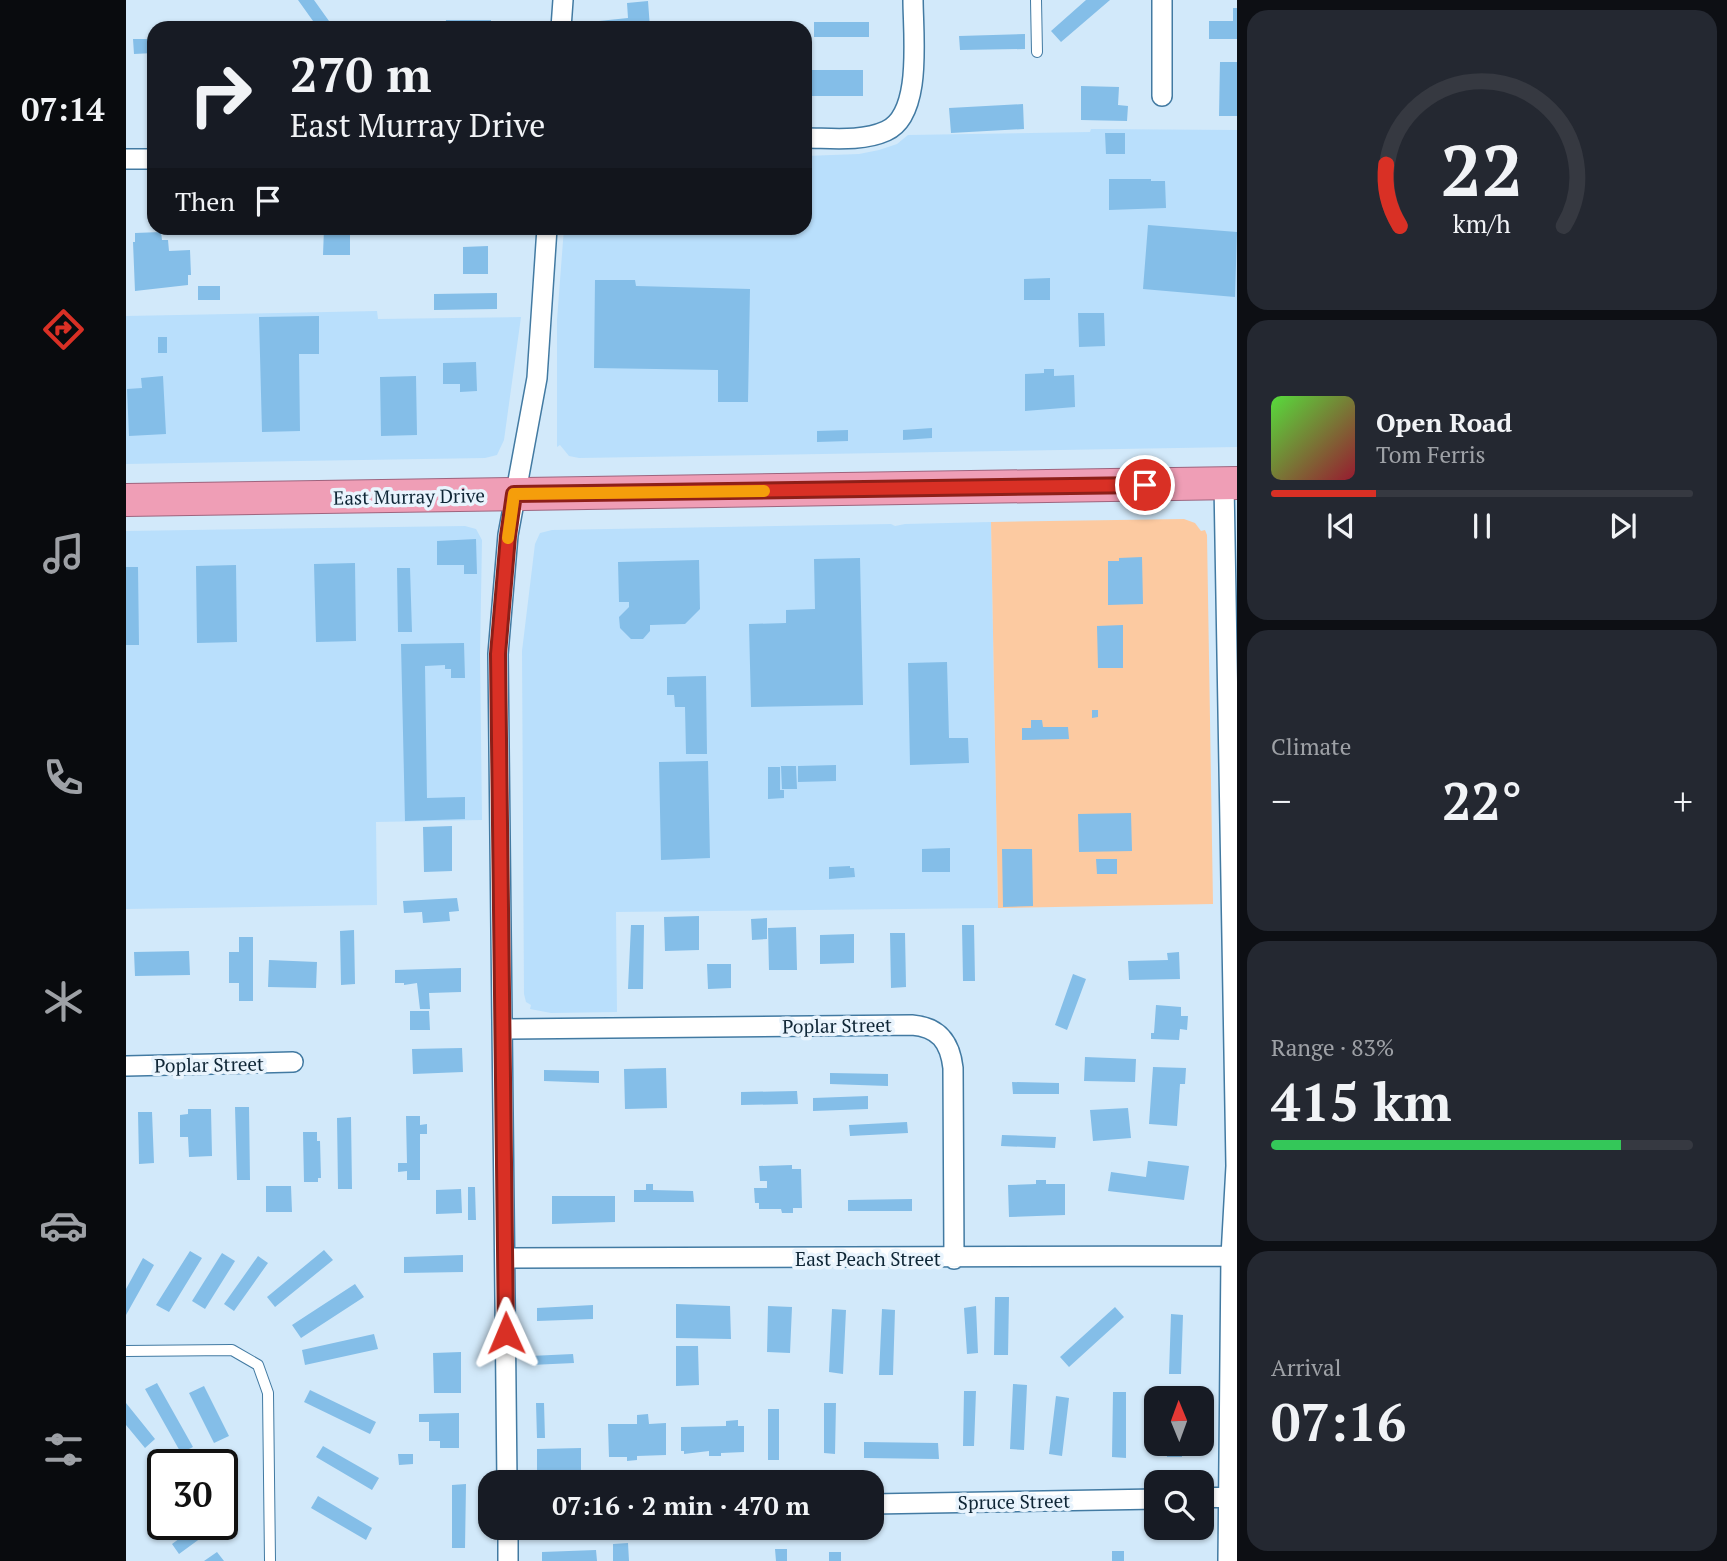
<!DOCTYPE html>
<meta charset="utf-8">
<style>
:root{--surface:#171b24;--page:#242831;--text:#f1f3f6;--muted:#9ea1a6;--line:#363941;--accent:#d93025}
body{margin:0;font-family:"PT Serif",serif;background:var(--page);color:var(--text);height:100vh;display:flex;flex-direction:column;font-size:26px;white-space:nowrap}
*{box-sizing:border-box;margin:0}
p{font-size:23px;color:var(--muted)}
.icon{flex:none;width:38px;height:38px;fill:none;stroke:currentColor;stroke-width:2;stroke-linecap:round;stroke-linejoin:round}
.map{position:relative;flex:1;overflow:hidden}
.drawer{display:flex;flex-direction:column;gap:10px;padding:10px;background:#0d0f14;width:490px}
.drawer>*{flex:none}
.banner{position:absolute;left:21px;top:21px;width:665px;height:214px;border-radius:21px;box-shadow:0 2px 5px #0004;background:#171b24;color:var(--text);overflow:hidden}
.needle{width:46px;rotate:359deg}
.buttons{position:absolute;left:1018px;top:1386px;display:grid;gap:14px}
.buttons a{display:grid;place-items:center;width:70px;height:70px;border-radius:14px;background:var(--surface);box-shadow:0 2px 5px #0004;font-size:35px}
.speed{position:absolute;left:21px;top:1449px;display:flex;gap:14px;font-size:35px;font-weight:700;text-align:center}
.speed>*{display:grid;place-content:center;width:91px;height:91px;border-radius:50%;background:var(--surface);box-shadow:0 2px 5px #0004;line-height:1}
.speed .limit{border:4px solid #111;border-radius:10px;background:#fff;color:#111}
.pin{position:absolute;display:grid;place-items:center;width:60px;height:60px;color:#fff;margin:-30px;border:4px solid #fff;border-radius:50%;box-shadow:0 2px 7px #0007}
.me{position:absolute;width:77px;margin:-38px;rotate:359deg;stroke-linejoin:round;filter:drop-shadow(0 0 5px #0008)}
.turn{display:flex;align-items:center;gap:24px;height:147px;padding:0 28px;font-size:32px}
.turn .icon{width:91px;height:91px;stroke-width:2.5}
.turn b{display:block;font-size:49px;line-height:60px}
.then{display:flex;align-items:center;height:66px;padding:0 28px;background:#0003;gap:14px;font-size:26px}
.big{font-size:52px;font-weight:700;line-height:1.1}
.drawer .tile{flex:1;display:flex;flex-direction:column;justify-content:center;gap:10px;min-width:0;padding:0 24px;border-radius:21px;background:var(--page)}
.drawer .dial{align-items:center;gap:0}
.dial svg{height:182px;overflow:visible;fill:none;stroke:var(--line);stroke-width:7;stroke-linecap:round;text-anchor:middle}
.dial text{fill:var(--text);stroke:none}
.song{display:flex;align-items:center;gap:21px}
.cover{width:84px;height:84px;border-radius:10px;background:linear-gradient(135deg,hsl(110 70% 55%),hsl(350 70% 35%))}
.played{height:7px;border-radius:4px;background:linear-gradient(90deg,var(--accent) 25%,var(--line) 25%)}
.keys{display:flex;justify-content:space-around;direction:ltr}
.heat{display:flex;justify-content:space-between;align-items:center;font-size:38px;direction:ltr}
.charge{height:10px;border-radius:5px;background:linear-gradient(90deg,#34c759 83%,var(--line) 0)}
.trip{position:absolute;left:352px;top:1470px;width:406px;height:70px;border-radius:21px;background:var(--surface);box-shadow:0 2px 5px #0004;font-weight:700;line-height:70px;text-align:center}
main{display:flex;flex:1;min-height:0}
.menu{display:flex;flex-direction:column;width:126px;justify-content:space-around;align-items:center;background:#090b0e;color:var(--muted)}
.menu .icon{width:49px;height:49px}
.menu .on{color:var(--accent)}
.menu b{font-size:32px;color:var(--text)}
.map>svg:first-child{display:block}
.built{fill:#b9dffc}
.green{fill:#fccaa1}
.building{fill:#84bee8}
.lines{fill:none;stroke-linecap:round;stroke-linejoin:round}
.service-casing{stroke:#427aa2;stroke-width:12}
.minor-casing{stroke:#427aa2;stroke-width:22}
.trunk-casing{stroke:#9e647e;stroke-width:34}
.service{stroke:#fff;stroke-width:10}
.minor{stroke:#fff;stroke-width:19}
.trunk{stroke:#ef9eb6;stroke-width:32}
.route-casing{stroke:#8d1f18;stroke-width:18}
.route{stroke:#d93025;stroke-width:12}
.slow{stroke:#f59e0b;stroke-width:12}
.labels{text-anchor:middle;dominant-baseline:central;stroke-width:7;stroke-linejoin:round;paint-order:stroke}
.street-label{font-size:19px;fill:#0f2636;stroke:#e9f4fd}
</style>
<main>
<nav class="menu">
<b>07:14</b>
<svg class="icon on" aria-label="directions" viewBox="0 0 24 24"><path d="M12 3l9 9-9 9-9-9zM9 14v-3h6M13 9l2 2-2 2"/></svg>
<svg class="icon" aria-label="music" viewBox="0 0 24 24"><path d="M9 18V5l10-2v13"/><circle cx="6" cy="18" r="3"/><circle cx="16" cy="16" r="3"/></svg>
<svg class="icon" aria-label="phone" viewBox="0 0 24 24"><path d="M5 4h4l2 5-3 2q2 4 5 5l2-3 5 2v4C11 20 4 13 5 4z"/></svg>
<svg class="icon" aria-label="climate" viewBox="0 0 24 24"><path d="M12 3v18M4 7l16 10M4 17L20 7"/></svg>
<svg class="icon" aria-label="car" viewBox="0 0 24 24"><path d="M5 17H2v-5l4-1 3-4h7l3 4 3 1v5h-3M9 17h6M6 11h13"/><circle cx="7" cy="17" r="2"/><circle cx="17" cy="17" r="2"/></svg>
<svg class="icon" aria-label="filters" viewBox="0 0 24 24"><path d="M4 7h16M4 17h16"/><circle cx="9" cy="7" r="2"/><circle cx="15" cy="17" r="2"/></svg>
</nav>
<div class="map">
<svg width="1111" height="1561" viewBox="0 0 1111 1561">
<rect width="100%" height="100%" fill="#d2e9fa"/>
<path class="built" d="M965,129L1111,130V447L453,458L443,456L434,445L431,447V320L438,228H679V156L733,154L753,150L771,144L782,135L964,132Z
M251,311L252,319L395,317L378,440L371,455L359,458L0,464V316Z
M865,522L872,908L490,912L491,1012L425,1013L404,1009L405,1005L400,1002L398,994L396,651L409,544L414,533L426,530L765,524L769,526L779,524Z
M339,526L350,529L356,540L354,655L356,820L250,822L251,905L0,909V531Z"/>
<path class="green" d="M1058,519L1069,523L1075,531L1079,530L1081,535L1087,904L872,908L865,522Z"/>
<path class="building" d="M172,0H188L208,28H192Z
M960,0H984L935,42L925,31Z
M522,1L524,28H474L473,21L502,18L501,3Z
M1107,8H1111V39H1083V21H1107Z
M320,20H365V28H319Z
M173,22V28H108V23Z
M688,22H743V37H688Z
M899,34V49L834,50L833,36Z
M7,39H28V53L8,54Z
M1094,62H1111V116H1093Z
M679,70H737V96H679Z
M955,86L993,87L992,105L1002,106L1001,121L955,120Z
M897,104L898,129L825,133L823,108Z
M979,133H999V154H980Z
M983,179H1025V181H1039L1040,208L983,210Z
M1022,225L1111,232L1109,297L1017,289Z
M198,228H224V255H197Z
M35,232L36,240H42L43,251L64,250L65,275H62V285L9,291L7,242H9V233Z
M362,246V274H337V247Z
M924,278V300H898V279Z
M469,280H509L510,286L624,289L622,402H592V370L468,368Z
M72,286H94V300H72Z
M371,293V309L308,310V294Z
M952,313H978L979,346L953,347Z
M193,316V354H173L174,431L136,432L133,317Z
M32,337H41V353H32Z
M350,362L351,391L334,392V384H317V363Z
M918,369H928V376L948,375L949,407L899,411V374L918,373Z
M37,376L40,434L3,436L1,389L16,388L15,378Z
M290,376L291,435L255,436L254,377Z
M806,428V438L777,440V430Z
M722,430V441L691,442V431Z
M350,539L351,574H338V565H311V541Z
M1016,557L1017,604L982,605V561H993V558Z
M734,558L737,705L625,707L623,624L660,623V610L689,609L688,559Z
M573,560L574,609L559,624L524,625V631L517,639H505L494,628L493,617L503,607V602H493L492,562Z
M229,563L230,641L190,642L188,564Z
M110,565L111,642L71,643L70,566Z
M0,567H12L13,645H0Z
M271,568H284L286,632H272Z
M997,625V668H972L971,626Z
M338,643L339,678H325V669H319V665L299,666L301,798L339,797V819L279,821L275,644Z
M821,662L823,738H842L843,763L784,765L782,663Z
M580,676L581,754H560L559,707H549L548,695H541V677Z
M966,710H972V717L966,718Z
M905,720H916L917,727H942L943,739L896,740V728H905Z
M582,761L584,858L535,860L533,762Z
M710,765V781L672,782V766Z
M655,766H670L671,789H656Z
M642,767H654V790H658V798L642,799Z
M1005,813L1006,851L953,852L952,814Z
M326,826V871L298,872L297,827Z
M824,848V872H796V849Z
M876,849H906L907,906L877,907Z
M970,859H991V874H971Z
M724,866V868H728L729,877L703,879V867Z
M331,898L333,911L323,912L324,921L297,923L296,912L278,913L277,901Z
M573,916V950L539,951L538,917Z
M641,918V939L626,940L625,919Z
M505,925H518L517,989H502Z
M836,925H848L849,981H837Z
M670,927L671,970H643L642,928Z
M228,930L229,984L215,985L214,931Z
M764,933H779L780,987L765,988Z
M728,934V963L694,964V935Z
M113,937H127V1001H113V983H103V952H113Z
M63,951L64,975L9,976L8,952Z
M1053,952L1054,979L1003,980L1002,961L1042,960L1041,953Z
M143,960L191,962L190,988L142,987Z
M581,964H605V988L582,989Z
M335,968V992L303,993L304,1009H294L291,983L278,985V983H269V970Z
M947,974L960,979L941,1030L929,1025Z
M1030,1005L1055,1007V1016H1062L1061,1030L1054,1029L1053,1040L1025,1039V1033H1028Z
M284,1011H303L304,1030H284Z
M336,1048L337,1072L287,1074L286,1049Z
M959,1057L1010,1059L1009,1082L958,1081Z
M1027,1067L1060,1068L1059,1084H1054L1051,1126L1023,1124Z
M540,1068L541,1108L499,1109L498,1069Z
M418,1070L473,1071V1083L418,1081Z
M704,1073L762,1074V1086L704,1084Z
M886,1082L933,1083V1094H887Z
M671,1091L672,1104L615,1105V1092Z
M742,1096V1109L687,1111V1098Z
M109,1107H123L124,1180H111Z
M1002,1108L1005,1138L967,1141L964,1110Z
M62,1109H85L86,1156L63,1157L62,1137H54V1115L62,1114Z
M12,1112H26L28,1163L13,1164Z
M280,1116H294V1125L301,1124V1134H294V1180H281V1171L272,1172V1163H281Z
M225,1117L226,1189H212L211,1118Z
M781,1122L782,1133L724,1136L723,1125Z
M177,1132H191V1141H194L195,1178H192V1182H178Z
M876,1135L930,1137L929,1148L875,1146Z
M1022,1161L1063,1166L1058,1200L982,1191L985,1172L1020,1177Z
M666,1165V1169H675L676,1208H667V1213H656L655,1209H633V1203H629L628,1188H641V1181H634L633,1166Z
M910,1180H920V1184H939V1215L883,1217L882,1185L910,1184Z
M520,1184H527V1190L567,1191L568,1202H508V1190H520Z
M140,1186H165L166,1212H140Z
M342,1187H349L350,1220H342Z
M335,1189L336,1213L310,1214V1190Z
M426,1196H489V1222L426,1224Z
M786,1199V1211H722V1200Z
M198,1250L207,1260L149,1307L141,1297Z
M64,1251L76,1258L43,1312L30,1305Z
M96,1253L109,1261L79,1309L66,1301Z
M337,1255V1272L278,1273V1257Z
M132,1256L142,1263L108,1311L98,1304Z
M17,1258L28,1265L0,1315V1289Z
M229,1284L238,1297L175,1338L166,1325Z
M869,1297H883L882,1355H868Z
M550,1304L604,1306L605,1339L550,1338Z
M467,1305V1319L411,1321V1308Z
M642,1306L666,1307L664,1353L641,1352Z
M850,1306L852,1353L841,1354L838,1308Z
M989,1307L998,1317L943,1367L934,1357Z
M706,1309L720,1310L717,1374L703,1372Z
M756,1309L769,1310L767,1375H753Z
M1045,1314L1057,1315L1055,1374H1043Z
M248,1334L252,1349L179,1365L176,1350Z
M550,1346H572L573,1385L550,1386Z
M335,1352V1393H308L307,1353Z
M447,1354L448,1363L405,1365L404,1356Z
M31,1383L67,1447L55,1453L19,1389Z
M887,1384L901,1385L898,1450L884,1449Z
M78,1386L103,1436L88,1443L63,1393Z
M184,1390L250,1422L244,1434L178,1402Z
M838,1391H850L848,1446H837Z
M987,1392H1000V1458L986,1457Z
M930,1396L943,1398L936,1456L923,1454Z
M0,1403L29,1439L19,1448L0,1425Z
M410,1403H418L419,1438H411Z
M698,1403H710L709,1454L698,1453Z
M642,1409H653V1460H642Z
M333,1413V1448H314V1441H303V1422H293V1414Z
M522,1414L523,1424L540,1423V1455L511,1456V1460L501,1461V1457H483L482,1424H511V1415Z
M612,1420V1426H618V1452L595,1453V1456H583V1451L558,1454V1451H555V1427L600,1426V1421Z
M738,1442L812,1443L813,1459L738,1458Z
M1041,1444H1055L1056,1457H1041Z
M197,1446L253,1478L246,1490L190,1457Z
M455,1448V1476L411,1477V1449Z
M272,1454H287V1464L273,1465Z
M340,1484L339,1548H326V1485Z
M192,1496L246,1528L240,1540L185,1508Z
M96,1509L103,1518L96,1523Z
M73,1524H94L53,1554L46,1544Z
M502,1543L503,1561H487V1544Z
M649,1549H661V1561H650Z
M470,1550L471,1561H416V1552Z
M986,1551H998V1561H986Z
M91,1552L98,1561H78Z
M703,1552H715V1561H703Z"/>
<g class="lines">
<g class="service-casing">
<path id="service" d="M910,0L911,52
M0,1351L106,1350L132,1365L142,1393L144,1561"/>
</g>
<g class="minor-casing">
<path id="minor" d="M1036,0V96
M435,28L437,0
M679,138C704,138 736,142 760,131C797,115 787,34 787,0
M0,159H28
M1098,483L1110,1166L1105,1256L1102,1561
M378,1029L786,1025C813,1027 824,1042 827,1068L828,1259
M0,1066L167,1062
M379,1258L1105,1256
M381,1482L372,654L382,535L411,378L421,228
M1076,1498L1101,1497
M746,1504L1031,1499
M382,1528V1561"/>
</g>
<g class="trunk-casing">
<path id="trunk" d="M0,500L1111,483"/>
</g>
<use href="#service" class="service"/>
<use href="#minor" class="minor"/>
<use href="#trunk" class="trunk"/>
</g>
<g class="lines">
<g class="route-casing">
<path id="route" d="M380,1333L372,654L382,536L388,494L1019,485"/>
</g>
<use href="#route" class="route"/>
<path class="slow" d="M382,538L388,494L638,491"/>
</g>
<g class="labels">
<g class="street-label">
<text transform="translate(283 496) rotate(-1)">East Murray Drive</text>
<text transform="translate(711 1025) rotate(-1)">Poplar Street</text>
<text transform="translate(83 1064) rotate(-1)">Poplar Street</text>
<text x="742" y="1258">East Peach Street</text>
<text transform="translate(888 1501) rotate(-1)">Spruce Street</text>
</g>
</g>
</svg>
<div class="buttons">
<a><svg class="needle" viewBox="-14 -14 28 28"><path d="M0-13l5 13h-10z" fill="#e53935"/><path d="M0 13l5-13h-10z" fill="#9ea1a6"/></svg></a>
<a><svg class="icon" aria-label="search" viewBox="0 0 24 24"><circle cx="10" cy="10" r="6"/><path d="M15 15l6 6"/></svg></a>
</div>
<div class="speed"><div class="limit">30</div></div>
<div class="pin" style="left:1019px;top:485px;background:#d93025"><svg class="icon" aria-label="arrive" viewBox="0 0 24 24"><path d="M6 21V4h12l-3 4 3 4H6"/></svg></div>
<svg class="me" style="left:380px;top:1333px" viewBox="-20 -20 40 40"><path d="M0-17L14 15 0 8-14 15z" fill="#d93025" stroke="#fff" stroke-width="4"/></svg>
<div class="trip">07:16 · 2 min · 470 m</div>
<div class="banner">
<div class="turn"><svg class="icon" aria-label="right" viewBox="0 0 24 24"><path d="M7 20v-9h11M14 6l5 5-5 5"/></svg><div><b>270 m</b>East Murray Drive</div></div>
<div class="then">Then<svg class="icon" aria-label="arrive" viewBox="0 0 24 24"><path d="M6 21V4h12l-3 4 3 4H6"/></svg></div>
</div>
</div>
<section class="drawer">
<div class="tile dial"><svg viewBox="0 0 100 80">
<path d="M14 69A42 42 0 1 1 86 69"/>
<path d="M14 69A42 42 0 0 1 8 42" stroke="#d93025"/>
<text x="50" y="56" font-size="32" font-weight="700">22</text>
<text x="50" y="72" font-size="11">km/h</text>
</svg></div>
<div class="tile">
<div class="song"><i class="cover"></i><div><b>Open Road</b><p>Tom Ferris</p></div></div>
<div class="played"></div>
<div class="keys"><svg class="icon" aria-label="previous" viewBox="0 0 24 24"><path d="M18 5L8 12l10 7zM5 5v14"/></svg><svg class="icon" aria-label="pause" viewBox="0 0 24 24"><path d="M8 5v14M16 5v14"/></svg><svg class="icon" aria-label="next" viewBox="0 0 24 24"><path d="M6 5l10 7-10 7zM19 5v14"/></svg></div>
</div>
<div class="tile"><p>Climate</p>
<div class="heat"><a>−</a><b class="big">22°</b><a>+</a></div>
</div>
<div class="tile"><p>Range · 83%</p><b class="big">415 km</b><div class="charge"></div></div>
<div class="tile"><p>Arrival</p><b class="big">07:16</b></div>
</section>
</main>
